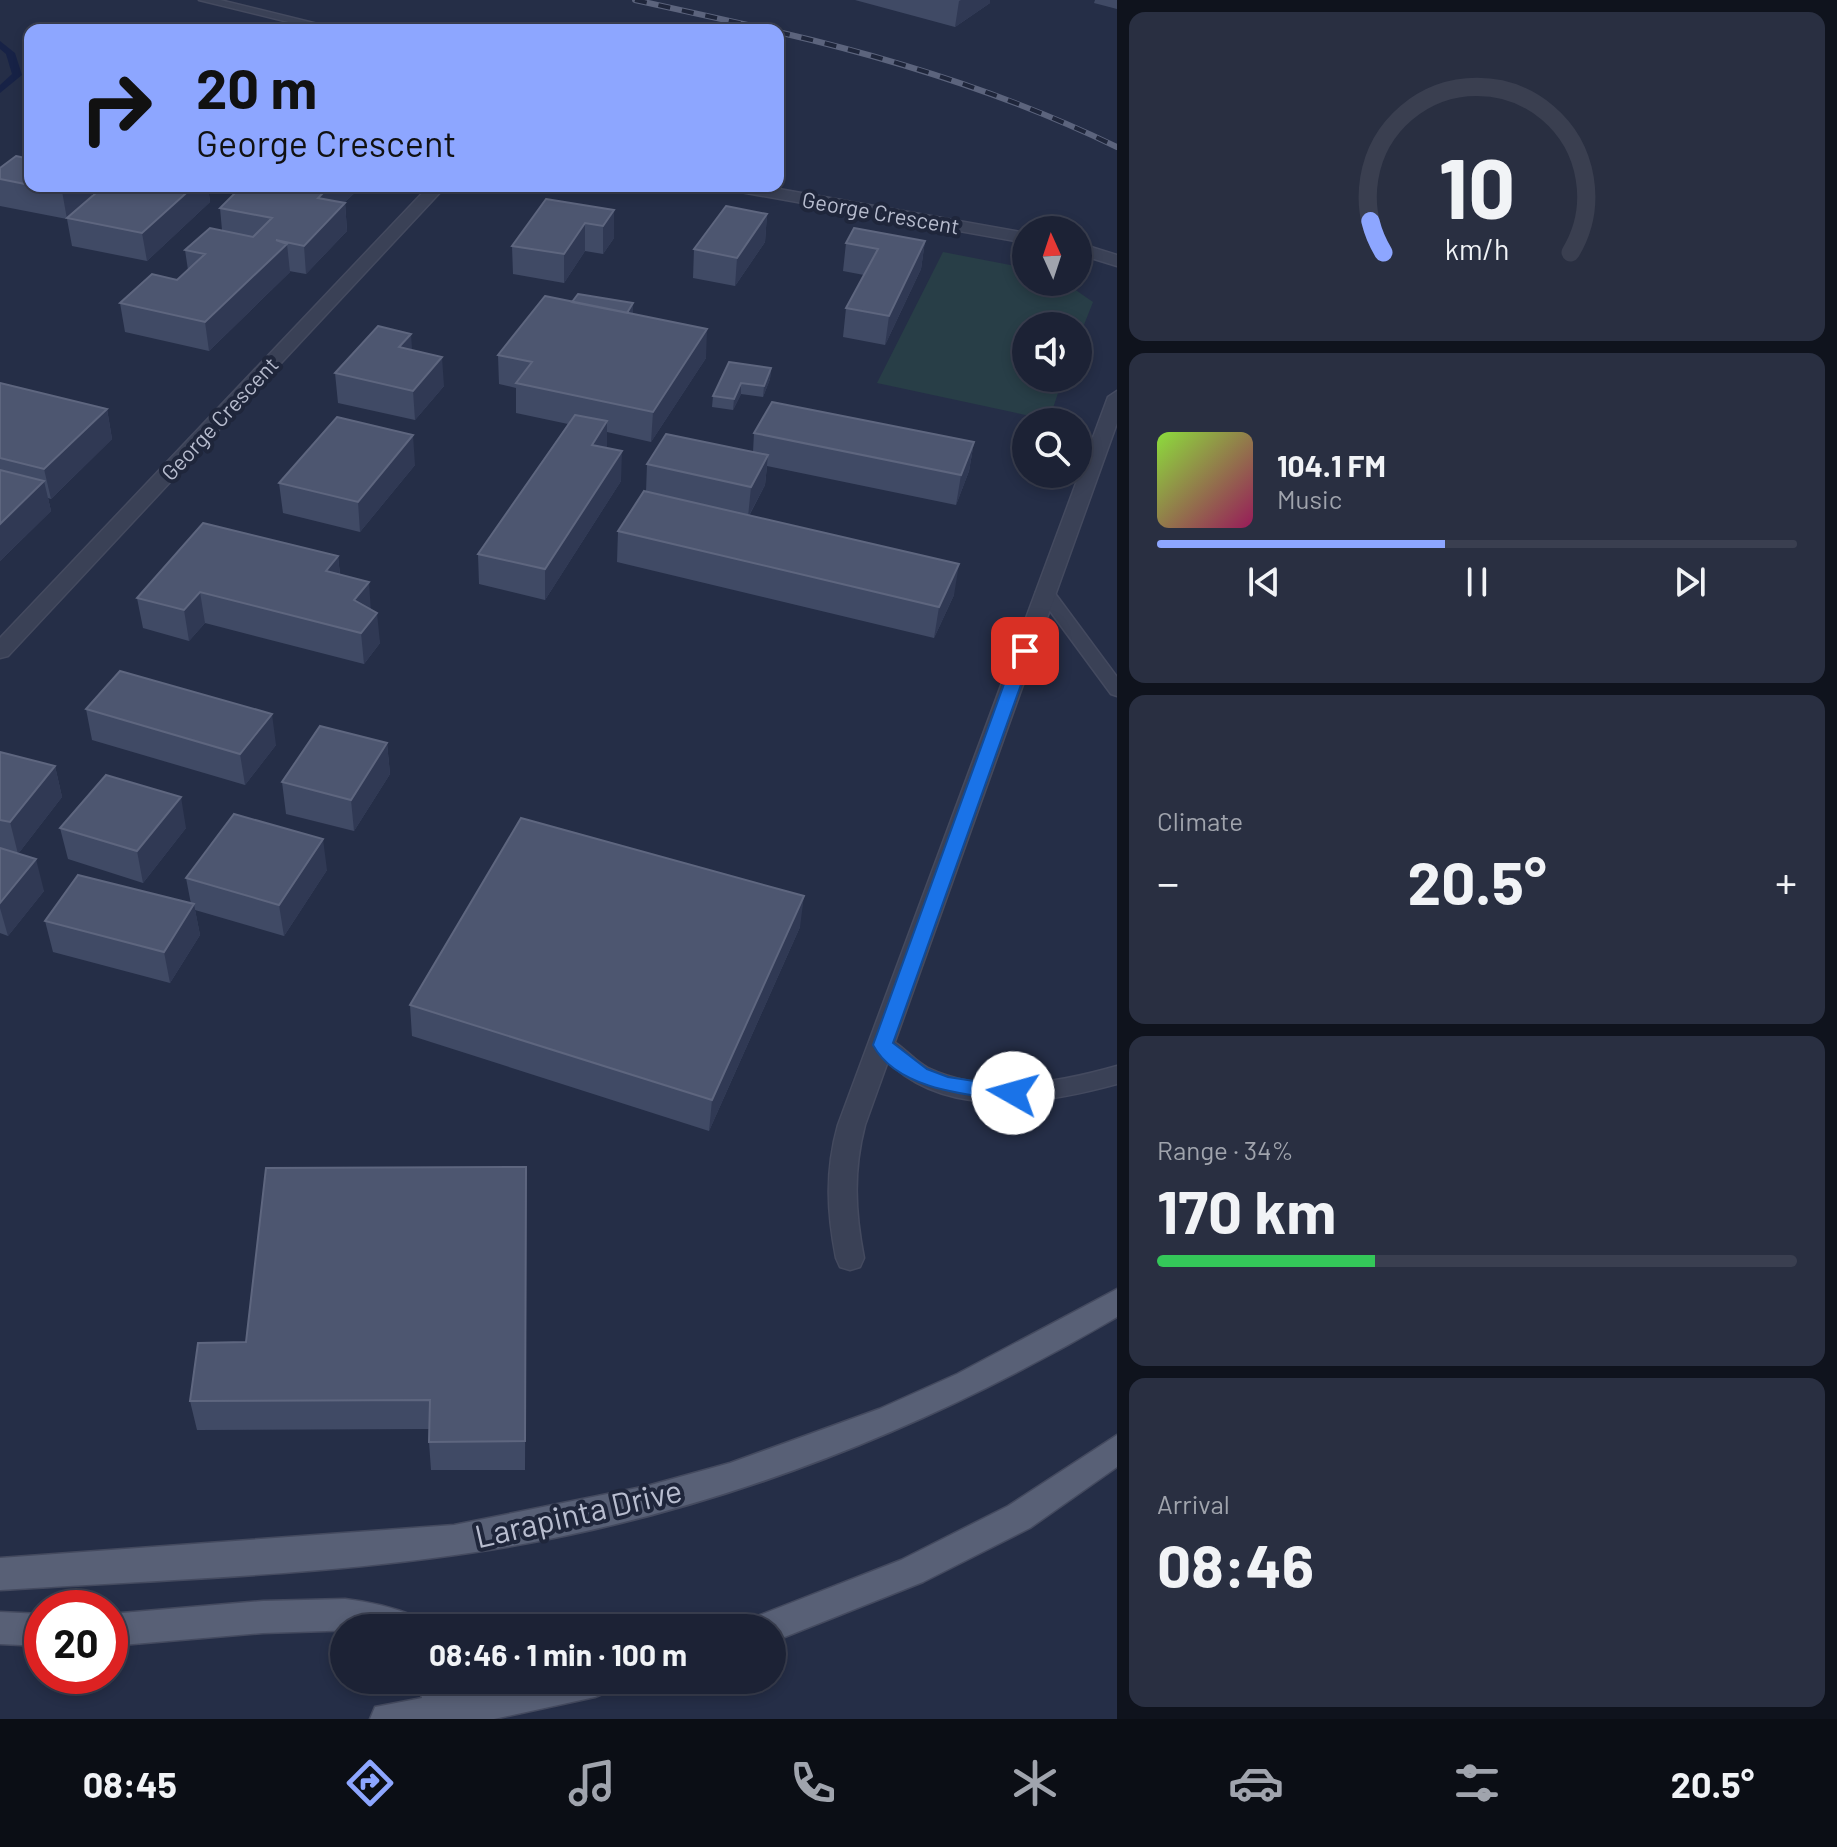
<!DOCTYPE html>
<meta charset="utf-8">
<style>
:root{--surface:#1c2235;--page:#292f41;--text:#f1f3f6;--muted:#a0a4ad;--line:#3a3f50;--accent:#8da6ff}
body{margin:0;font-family:Barlow,sans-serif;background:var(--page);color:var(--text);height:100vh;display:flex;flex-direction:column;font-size:30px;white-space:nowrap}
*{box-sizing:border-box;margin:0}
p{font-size:26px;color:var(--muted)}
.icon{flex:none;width:44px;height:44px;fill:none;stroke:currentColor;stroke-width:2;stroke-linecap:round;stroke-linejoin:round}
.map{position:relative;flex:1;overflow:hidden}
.details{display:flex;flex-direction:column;gap:12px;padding:12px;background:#0f131d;width:720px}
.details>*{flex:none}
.top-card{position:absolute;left:24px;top:24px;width:760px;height:168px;border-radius:16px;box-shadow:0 4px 12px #0003,0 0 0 2px var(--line);background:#8da6ff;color:#111;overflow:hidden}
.needle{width:52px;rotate:357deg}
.fabs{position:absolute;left:1012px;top:216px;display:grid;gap:16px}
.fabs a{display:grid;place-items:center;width:80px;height:80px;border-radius:50%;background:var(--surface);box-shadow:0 4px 12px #0003,0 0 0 2px var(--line);font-size:40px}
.speed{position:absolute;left:24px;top:1590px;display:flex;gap:16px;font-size:40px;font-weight:700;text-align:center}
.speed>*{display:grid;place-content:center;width:104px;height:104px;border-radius:50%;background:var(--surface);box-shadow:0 4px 12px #0003,0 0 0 2px var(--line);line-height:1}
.speed .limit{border:12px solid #d22;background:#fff;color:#111}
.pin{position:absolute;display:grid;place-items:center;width:68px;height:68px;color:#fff;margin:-34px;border-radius:16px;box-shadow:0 4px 12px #0006}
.me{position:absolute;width:88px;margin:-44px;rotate:277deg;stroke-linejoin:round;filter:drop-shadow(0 0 6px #0008)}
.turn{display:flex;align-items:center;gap:28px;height:168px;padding:0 40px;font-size:36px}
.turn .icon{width:104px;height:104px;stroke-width:2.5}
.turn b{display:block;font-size:56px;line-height:68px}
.big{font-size:60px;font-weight:700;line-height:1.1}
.details .card{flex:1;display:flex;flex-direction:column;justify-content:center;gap:12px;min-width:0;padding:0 28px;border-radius:16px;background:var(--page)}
.details .dial{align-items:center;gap:0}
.dial svg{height:208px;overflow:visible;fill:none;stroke:var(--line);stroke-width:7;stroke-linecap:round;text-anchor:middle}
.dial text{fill:var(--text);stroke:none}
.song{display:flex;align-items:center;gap:24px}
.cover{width:96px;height:96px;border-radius:12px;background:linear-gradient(135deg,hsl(90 70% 55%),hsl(330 70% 35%))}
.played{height:8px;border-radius:4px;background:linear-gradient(90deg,var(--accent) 45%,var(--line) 45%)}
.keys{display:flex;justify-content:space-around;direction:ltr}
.heat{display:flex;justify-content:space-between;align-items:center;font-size:44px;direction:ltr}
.charge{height:12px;border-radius:6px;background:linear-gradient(90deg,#34c759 34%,var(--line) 0)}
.trip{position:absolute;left:330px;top:1614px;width:456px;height:80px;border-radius:40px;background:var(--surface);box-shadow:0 4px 12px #0003,0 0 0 2px var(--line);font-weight:700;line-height:80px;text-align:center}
.menu{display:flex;height:128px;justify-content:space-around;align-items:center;background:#0b0e15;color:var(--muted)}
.menu .icon{width:56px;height:56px}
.menu .selected{color:var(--accent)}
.menu b{font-size:36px;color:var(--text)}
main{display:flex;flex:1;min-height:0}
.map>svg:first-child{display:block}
.green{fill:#283e47}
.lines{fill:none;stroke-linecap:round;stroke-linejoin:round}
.stream{fill:#172246;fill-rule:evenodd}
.lane-casing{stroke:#444a5f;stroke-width:3}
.street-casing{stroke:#444a5f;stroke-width:3}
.primary-casing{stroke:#444a5f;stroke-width:3}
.lane{fill:#3a4156;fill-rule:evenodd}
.street{fill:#3a4156;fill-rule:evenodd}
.primary{fill:#586076;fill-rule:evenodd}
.rail-casing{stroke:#5c647d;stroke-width:6}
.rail{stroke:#1f263b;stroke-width:4;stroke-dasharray:12;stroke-linecap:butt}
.wall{fill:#404a65}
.shaded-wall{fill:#303954}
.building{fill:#4d5670;stroke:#5e667f;stroke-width:2}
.route{fill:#1a73e8;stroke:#114b97;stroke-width:2}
.labels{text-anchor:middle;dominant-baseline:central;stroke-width:8;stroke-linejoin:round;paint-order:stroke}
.far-street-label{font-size:22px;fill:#b8bdcf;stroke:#1f263b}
.near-street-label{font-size:32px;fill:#b8bdcf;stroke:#1f263b}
</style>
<main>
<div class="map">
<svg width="1117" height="1719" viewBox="0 0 1117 1719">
<rect width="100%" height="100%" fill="#252e47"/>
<path class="green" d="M943,252L1026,268V282H1064L1093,302L1078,340V326H1026V378H1063L1049,420L877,383Z"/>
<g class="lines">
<path class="stream" d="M0,41L15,53L22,75L0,93V85L12,74L6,54L0,49Z"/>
<g class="lane-casing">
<path id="lane" d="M199,0H220L342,30H321Z
M1045,587L1051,588L1117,677V696L1111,694L1036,592Z
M883,1037C901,1042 912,1060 928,1068C988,1096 1057,1083 1117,1066V1084C1048,1103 954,1119 894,1067C886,1061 877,1054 872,1045L875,1039Z"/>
</g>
<g class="street-casing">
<path id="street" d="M429,186H446L8,656L0,658V638Z
M727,186H762L1026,233V243L735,191Z
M1078,243L1117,255V266L1078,254Z
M1117,391V423L865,1125C853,1171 855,1212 864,1258L860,1267L850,1270L840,1267L836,1258C827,1212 825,1171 838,1125L1108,397Z"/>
</g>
<g class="primary-casing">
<path id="primary" d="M1117,1289V1317C918,1434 699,1519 469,1553C315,1576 156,1580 0,1590V1558L454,1525L647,1486L730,1463L879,1409L957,1374Z
M1117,1435V1467L1030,1528L923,1582L772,1642V1628H750L755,1617L901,1560L1008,1506Z
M345,1599C371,1602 393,1607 417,1617L422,1628L263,1633L110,1646V1614L263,1601Z
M0,1612L42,1614V1646L0,1644Z
M416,1680H450L455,1694L517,1680H612L607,1692L595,1697L494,1719H370L375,1707L422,1698Z"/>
</g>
<use href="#lane" class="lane"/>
<use href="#street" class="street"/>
<use href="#primary" class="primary"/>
<g class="rail-casing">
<path id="rail" d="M635,0L771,30
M778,32C895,59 1008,94 1117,147"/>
</g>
<use href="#rail" class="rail"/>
</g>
<path class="wall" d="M855,0H990V3L955,27Z
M1095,0H1117V9L1094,3Z
M30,159V186H90L92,196L104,186H362L345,202L347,231L306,274L289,271L290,272L209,351L125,332L120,303L177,280L188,270L185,250L222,230L220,208L235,193L208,187L210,202L147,261L72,246L67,219L0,206V168Z
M614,210V238L603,254L585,251L564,283L513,274L512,246Z
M767,214L765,242L735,286L693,278L694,249Z
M925,241L921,269L885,345L843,337L846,308L864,275L843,271L846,243Z
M633,314L706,358L651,442L607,432V448L621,481L545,600L479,584L478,554L568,424L516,413V388L499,384L498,355Z
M412,350L444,386L415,420L338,403L335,373Z
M771,368L770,379L763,397L741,394L733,410L712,407L713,396Z
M0,383L107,409L112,439L51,499L48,498L51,511L0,561Z
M754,433L974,442L969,471L956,505L767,466L765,485L749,516L954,595L934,638L617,562L618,531L646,492L647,464L753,452Z
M415,465L360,532L283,513L279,483Z
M338,556L340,574L371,609L380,643L364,664L205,623L189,641L143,628L137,598Z
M86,709L276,745L245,785L92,740Z
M387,743L390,774L354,831L286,814L282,782Z
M0,752L55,766L62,797L18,854L44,891L8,936L0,933Z
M60,828H186L143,883L68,859Z
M327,870L284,936L195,910L200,935L170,983L53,952L45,921L191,904L186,878Z
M800,927L709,1131L412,1036L410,1005Z
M526,1167L525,1470H431L429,1442V1429L197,1430L190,1401L246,1342Z"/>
<path class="shaded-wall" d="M961,0H990V3L955,27L959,1Z
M68,186H90L92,197L67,219L62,191Z
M194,186H208L210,202L147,261L142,233Z
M330,186H362L320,226L318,198Z
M345,203L347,231L306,274L304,246Z
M614,210V238L603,254V226Z
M767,214L765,242L735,286L737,258Z
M585,223V251L564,283V254Z
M925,241L921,269L885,345L889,316Z
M287,244L290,272L209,351L205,322Z
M633,303V314L623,318Z
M707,329L706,358L651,442L653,412Z
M411,334L413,363L399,347Z
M442,357L444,386L415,420L413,391Z
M771,368L770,379L763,397L764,386Z
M741,383V394L733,410L734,399Z
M107,409L112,439L51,499L44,469Z
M607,421V451L592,445Z
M413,435L415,465L360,532L358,502Z
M974,442L969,471L956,505L961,475Z
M622,451L621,481L545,600V569Z
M768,455L765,485L748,517L751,487Z
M44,481L51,511L0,561V524Z
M338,556L341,586L326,571Z
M959,564L954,595L934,638L939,607Z
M369,582L371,612L354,600Z
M200,592L205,623L189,641L184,610Z
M377,613L380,643L364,664L361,633Z
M272,714L276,745L245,785L240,754Z
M387,743L390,774L354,831L351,800Z
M55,766L62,797L18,854L10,822Z
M181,797L186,828L143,883L137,851Z
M323,839L327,870L284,936L279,905Z
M36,859L44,891L8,936L0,908V903Z
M804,896L800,927L709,1131L712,1100Z
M194,904L200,935L170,983L164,952Z
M526,1167L527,1197L525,1470V1441Z"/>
<path class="building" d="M16,156L30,159V185L0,179V168Z
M36,186H68L62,191Z
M104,186H194L142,233L67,218Z
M242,186H330L318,198L345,203L304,246L276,240L287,244L205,322L120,303L152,274L177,280L205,254L185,250L210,228L253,237L272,218L220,208Z
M546,199L614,210L603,226L585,223L564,254L512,246Z
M726,206L767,214L737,258L694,249Z
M854,228L925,241L889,316L846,308L878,249L846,243Z
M578,294L633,303L627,313L572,302Z
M545,296L707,329L653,412L516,383L532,362L498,355Z
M378,326L411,334L399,347L442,357L413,391L335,373Z
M729,362L771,368L764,386L741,383L734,399L713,396Z
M0,383L107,409L44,469L0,458Z
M772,402L974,442L961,475L754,433Z
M575,415L607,421L592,445L622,451L545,569L478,554Z
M337,417L413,435L358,502L279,483Z
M666,434L768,455L751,487L647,464Z
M0,470L44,481L0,524Z
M644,491L959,564L939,607L618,531Z
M203,523L338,556L326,571L369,582L354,600L377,613L361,633L200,592L184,610L137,598Z
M120,671L272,714L240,754L86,709Z
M320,726L387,743L351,800L282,782Z
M0,752L55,766L10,822L0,820Z
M106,775L181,797L137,851L60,828Z
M234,814L323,839L279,905L186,878Z
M521,818L804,896L712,1100L410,1005Z
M0,848L36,859L0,903Z
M78,875L194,904L164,952L45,921Z
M526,1167L525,1441L429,1442L430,1400L190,1401L198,1343L246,1342L266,1168Z"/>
<path class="route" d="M1025,646L1033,651L893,1043L927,1069L948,1077L1020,1088L1023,1093L1013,1101C969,1095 897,1090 873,1045L1016,651Z"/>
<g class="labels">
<g class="far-street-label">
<text transform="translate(881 212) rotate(10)">George Crescent</text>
<text transform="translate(219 418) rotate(-47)">George Crescent</text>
</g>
<g class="near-street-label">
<text transform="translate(578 1512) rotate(-13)">Larapinta Drive</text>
</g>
</g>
</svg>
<div class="fabs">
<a><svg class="needle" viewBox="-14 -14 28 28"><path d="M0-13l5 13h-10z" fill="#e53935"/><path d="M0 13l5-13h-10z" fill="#a0a4ad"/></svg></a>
<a><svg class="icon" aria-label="sound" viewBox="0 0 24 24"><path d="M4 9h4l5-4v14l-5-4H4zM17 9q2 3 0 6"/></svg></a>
<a><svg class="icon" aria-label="search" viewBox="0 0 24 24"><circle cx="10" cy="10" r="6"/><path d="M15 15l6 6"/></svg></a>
</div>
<div class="speed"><div class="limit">20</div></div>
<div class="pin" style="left:1025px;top:651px;background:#d93025"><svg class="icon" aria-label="arrive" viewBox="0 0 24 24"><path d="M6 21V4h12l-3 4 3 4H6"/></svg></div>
<svg class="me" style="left:1013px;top:1093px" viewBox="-20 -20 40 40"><circle r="19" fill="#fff"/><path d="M0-13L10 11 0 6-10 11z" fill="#1a73e8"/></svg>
<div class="trip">08:46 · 1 min · 100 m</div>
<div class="top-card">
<div class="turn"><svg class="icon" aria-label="right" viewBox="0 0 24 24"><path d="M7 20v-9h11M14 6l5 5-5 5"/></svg><div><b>20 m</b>George Crescent</div></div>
</div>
</div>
<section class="details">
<div class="card dial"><svg viewBox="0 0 100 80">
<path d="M14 69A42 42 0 1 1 86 69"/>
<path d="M14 69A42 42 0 0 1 9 57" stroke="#8da6ff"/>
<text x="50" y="56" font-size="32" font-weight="700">10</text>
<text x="50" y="72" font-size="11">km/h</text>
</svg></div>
<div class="card">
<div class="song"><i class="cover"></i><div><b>104.1 FM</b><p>Music</p></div></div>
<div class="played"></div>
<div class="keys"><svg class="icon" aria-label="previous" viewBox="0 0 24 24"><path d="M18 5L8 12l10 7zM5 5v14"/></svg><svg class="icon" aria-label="pause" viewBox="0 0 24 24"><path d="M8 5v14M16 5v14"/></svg><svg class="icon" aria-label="next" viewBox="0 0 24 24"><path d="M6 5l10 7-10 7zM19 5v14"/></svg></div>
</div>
<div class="card"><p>Climate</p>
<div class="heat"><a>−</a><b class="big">20.5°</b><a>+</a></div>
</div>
<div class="card"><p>Range · 34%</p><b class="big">170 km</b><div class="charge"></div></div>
<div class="card"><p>Arrival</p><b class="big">08:46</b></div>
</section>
</main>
<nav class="menu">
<b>08:45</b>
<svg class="icon selected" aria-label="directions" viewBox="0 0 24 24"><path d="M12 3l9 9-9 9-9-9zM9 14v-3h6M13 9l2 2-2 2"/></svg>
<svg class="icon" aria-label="music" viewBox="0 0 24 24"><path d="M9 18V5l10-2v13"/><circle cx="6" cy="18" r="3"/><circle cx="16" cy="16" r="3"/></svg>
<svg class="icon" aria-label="phone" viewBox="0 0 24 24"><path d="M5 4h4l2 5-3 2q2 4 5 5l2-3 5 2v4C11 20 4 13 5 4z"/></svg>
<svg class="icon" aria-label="climate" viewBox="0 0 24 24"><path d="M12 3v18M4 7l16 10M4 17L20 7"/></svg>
<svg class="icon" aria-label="car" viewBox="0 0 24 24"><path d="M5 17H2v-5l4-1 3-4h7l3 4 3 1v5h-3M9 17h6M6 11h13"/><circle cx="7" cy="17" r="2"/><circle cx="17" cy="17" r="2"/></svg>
<svg class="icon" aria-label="filters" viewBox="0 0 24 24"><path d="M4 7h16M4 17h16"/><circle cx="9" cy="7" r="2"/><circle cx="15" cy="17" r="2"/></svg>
<b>20.5°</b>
</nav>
